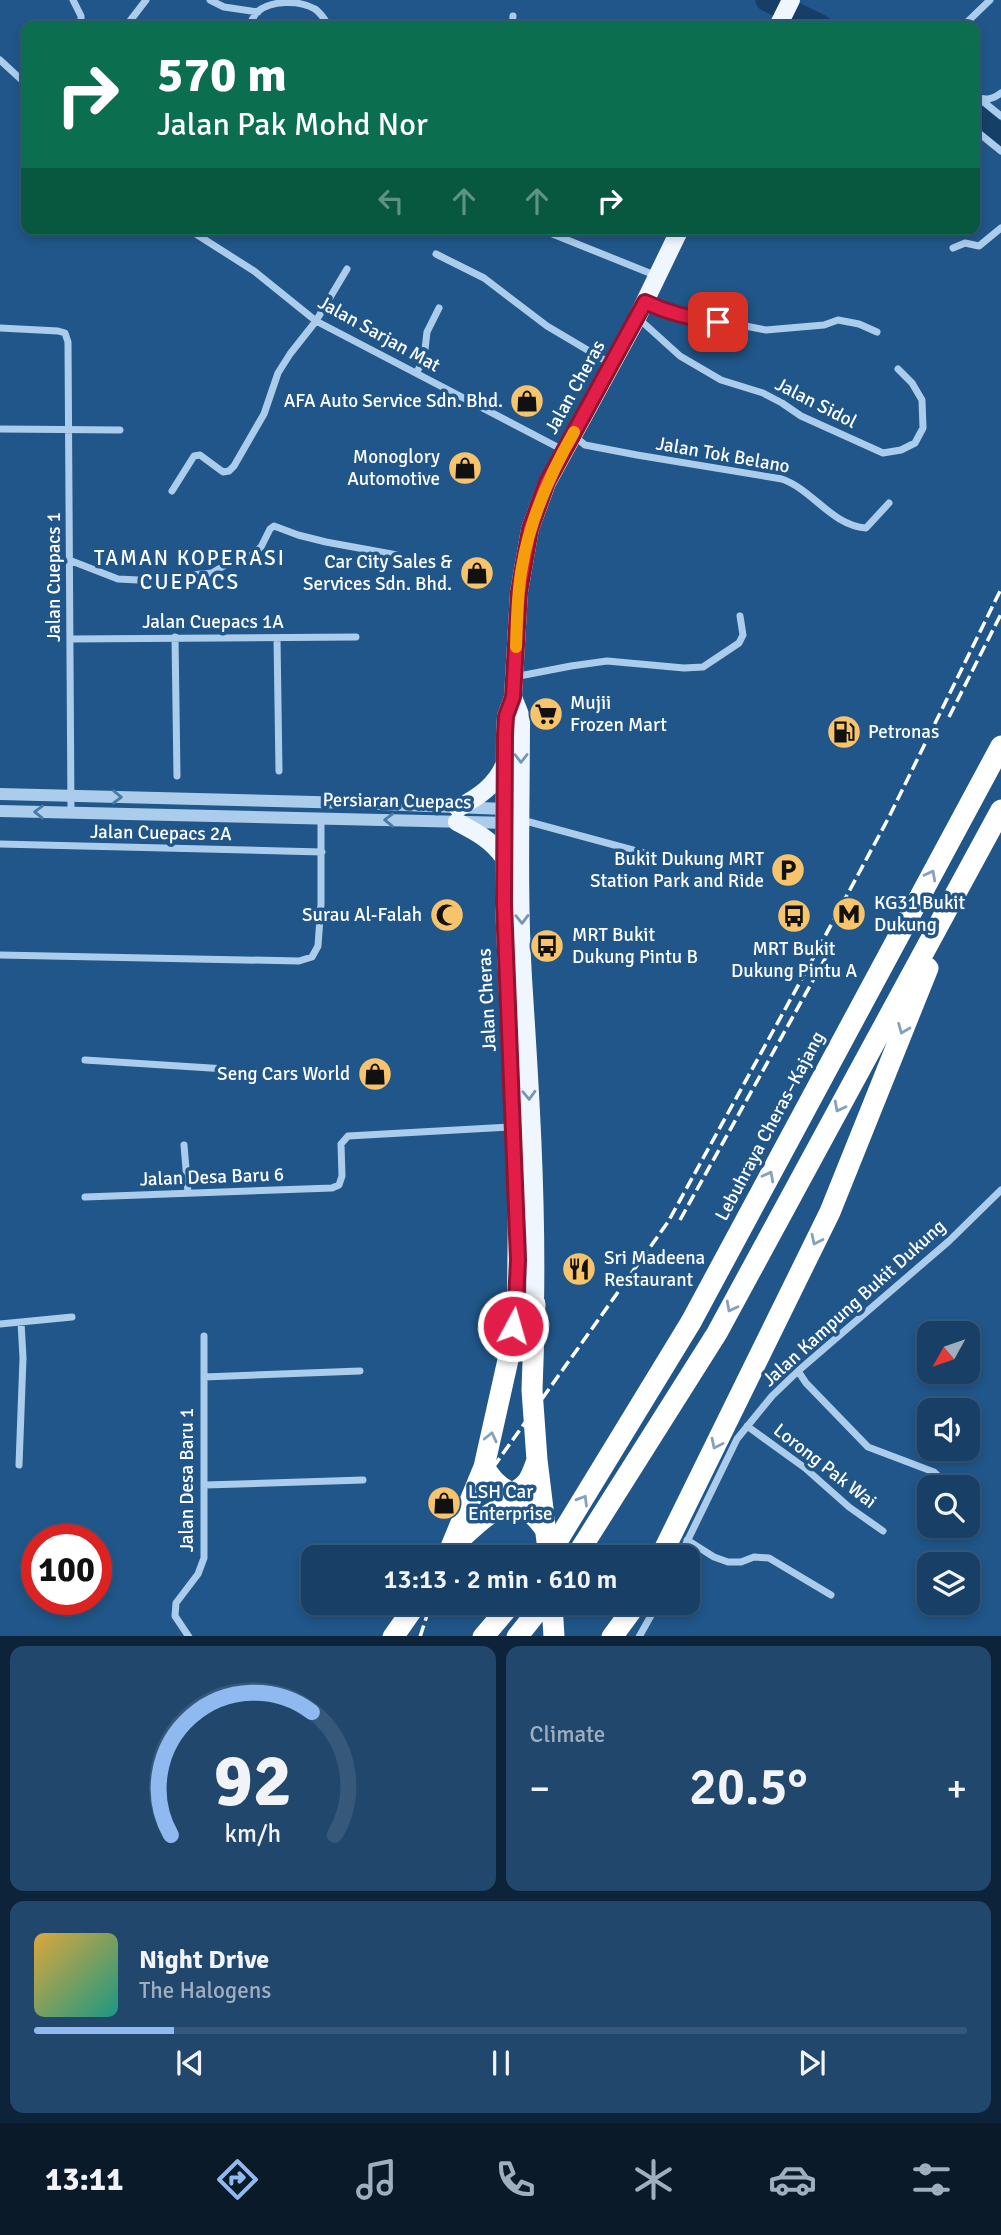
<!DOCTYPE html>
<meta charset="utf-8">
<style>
:root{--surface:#184067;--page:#21476d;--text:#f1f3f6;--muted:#9fafc0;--line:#36597b;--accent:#90b9f0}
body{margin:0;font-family:Signika,sans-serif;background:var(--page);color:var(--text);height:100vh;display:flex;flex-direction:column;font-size:26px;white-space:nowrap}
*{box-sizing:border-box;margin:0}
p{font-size:23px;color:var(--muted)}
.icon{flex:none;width:38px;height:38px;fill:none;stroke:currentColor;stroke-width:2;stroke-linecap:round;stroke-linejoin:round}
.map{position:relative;height:1636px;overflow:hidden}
.details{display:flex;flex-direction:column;gap:10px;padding:10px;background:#0d2339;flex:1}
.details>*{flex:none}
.banner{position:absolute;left:21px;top:21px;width:959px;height:214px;border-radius:14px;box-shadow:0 4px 10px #0003,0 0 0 2px var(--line);background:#0b6e4f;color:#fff;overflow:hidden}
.needle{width:46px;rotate:230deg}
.fabs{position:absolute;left:917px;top:1321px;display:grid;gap:14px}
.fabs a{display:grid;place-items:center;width:63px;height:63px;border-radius:14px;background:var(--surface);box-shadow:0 4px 10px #0003,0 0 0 2px var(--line);font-size:35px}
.speed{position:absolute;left:21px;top:1524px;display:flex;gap:14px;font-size:35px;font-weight:700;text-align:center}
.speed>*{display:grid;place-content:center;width:91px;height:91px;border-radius:50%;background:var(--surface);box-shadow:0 4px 10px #0003,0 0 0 2px var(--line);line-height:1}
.speed .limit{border:10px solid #d22;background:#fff;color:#111}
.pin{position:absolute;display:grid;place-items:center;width:60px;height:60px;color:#fff;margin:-30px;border-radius:14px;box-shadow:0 4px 10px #0006}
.me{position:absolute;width:77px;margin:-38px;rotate:6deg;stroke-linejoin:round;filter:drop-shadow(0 0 5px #0008)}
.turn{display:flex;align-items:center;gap:24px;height:147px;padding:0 21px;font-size:32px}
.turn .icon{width:91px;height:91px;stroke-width:2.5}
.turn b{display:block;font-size:49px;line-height:60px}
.lanes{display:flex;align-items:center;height:66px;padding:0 21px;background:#0003;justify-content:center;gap:35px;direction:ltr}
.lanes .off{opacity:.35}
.big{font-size:52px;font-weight:600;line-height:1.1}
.details .widget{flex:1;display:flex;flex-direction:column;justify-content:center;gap:10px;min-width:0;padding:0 24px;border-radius:14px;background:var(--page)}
.details .dial{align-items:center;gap:0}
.dial svg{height:182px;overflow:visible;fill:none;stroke:var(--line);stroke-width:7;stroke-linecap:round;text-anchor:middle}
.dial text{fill:var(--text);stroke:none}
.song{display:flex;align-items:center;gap:21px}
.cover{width:84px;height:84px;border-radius:10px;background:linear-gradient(135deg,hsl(40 70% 55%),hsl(170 70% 35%))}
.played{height:7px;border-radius:4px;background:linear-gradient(90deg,var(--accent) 15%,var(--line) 15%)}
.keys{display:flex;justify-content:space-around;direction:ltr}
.heat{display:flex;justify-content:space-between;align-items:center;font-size:38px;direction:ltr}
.details .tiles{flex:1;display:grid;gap:10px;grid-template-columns:1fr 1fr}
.widget:last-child{grid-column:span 2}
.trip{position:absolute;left:301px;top:1545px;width:399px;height:70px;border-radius:14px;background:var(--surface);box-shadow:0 4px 10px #0003,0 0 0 2px var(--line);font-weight:600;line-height:70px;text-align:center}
.menu{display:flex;height:112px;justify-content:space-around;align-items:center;background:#0a1a29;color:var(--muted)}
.menu .icon{width:49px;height:49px}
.menu .on{color:var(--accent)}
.menu b{font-size:32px;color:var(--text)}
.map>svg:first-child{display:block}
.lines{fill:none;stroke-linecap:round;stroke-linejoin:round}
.river{stroke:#163f68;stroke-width:23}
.minor{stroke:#abcdeb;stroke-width:7}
.tertiary{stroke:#abcdeb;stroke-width:12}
.primary{stroke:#eff6fe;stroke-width:18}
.motorway{stroke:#fff;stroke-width:21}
.rail{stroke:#fff;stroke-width:3.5;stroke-dasharray:12 5;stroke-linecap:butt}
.motorway-bridge{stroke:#fff;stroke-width:21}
.oneway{stroke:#7396b8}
.oneway2{stroke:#4a7aa6}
.oneway3{stroke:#84a2be}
.route-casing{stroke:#92132f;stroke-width:18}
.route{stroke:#e11d48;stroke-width:12}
.slow{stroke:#f59e0b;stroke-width:12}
.labels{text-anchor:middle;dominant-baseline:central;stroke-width:7;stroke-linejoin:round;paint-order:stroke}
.street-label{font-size:19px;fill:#fff;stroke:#205689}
.poi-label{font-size:19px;fill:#fff;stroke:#205689;text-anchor:end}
.neighbourhood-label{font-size:21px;letter-spacing:2px;fill:#fff;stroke:#205689}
</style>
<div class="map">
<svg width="1001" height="1637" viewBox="0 0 1001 1637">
<rect width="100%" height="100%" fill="#205689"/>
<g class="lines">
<path class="river" d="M767,0L821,26
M975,115L1001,136"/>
<path class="minor" d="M73,0L81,16V26
M210,0L224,7L258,12
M126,26L146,0
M248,26C251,22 254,16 257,12C271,0 299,0 315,9C321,13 325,20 329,26
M512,26L513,16
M963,26L990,0
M0,60L26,84
M975,95C984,102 993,99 1001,93
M980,99L1001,116
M975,130L1001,151
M188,229L254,271L316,321L563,450
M540,229L657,276
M953,248L965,243L979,246L1001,228
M436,254L484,278L547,326L611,364
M645,302L663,310L701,320L735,324L766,330L824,325L838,320L859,324L877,332
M638,318L680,356L721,380L763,393L782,403L801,416L883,453L901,450L915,443L923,428L922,400L912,383L898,369
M0,328L58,331L65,333L68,342L71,813
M417,372L424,358L427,332L439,308
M0,429L120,430
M573,435L585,445L637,455L782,479C813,490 831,525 866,528L889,503
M172,491L194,456L200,455L223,472L229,471L234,466L264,414L278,373L290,354L316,321L347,269
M69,560L118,579L138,580L212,573L227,564L248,558L261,547L270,529L274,526L298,535L326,542L397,555
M175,637L177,776
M277,638L279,771
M70,639L356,637
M514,677L571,666L607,661L684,668L703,667L739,643L743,635L740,616
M522,820L655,856
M0,844L322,852
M0,955L299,961L312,957L318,946L321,904V819
M85,1060L226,1069
M184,1145L188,1193
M85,1197L332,1188L339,1185L342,1176L341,1144L348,1136L512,1127
M0,1324L72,1317
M798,1371L806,1383L868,1447L934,1472L951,1488
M204,1377L360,1371
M747,1426L805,1468L849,1507L883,1531
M19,1465L23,1358L21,1322
M205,1485L363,1480
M968,1498L971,1501
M687,1540L714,1557L728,1562H741L754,1557L769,1558L831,1595
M679,1558L737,1439L772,1396L798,1371L949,1241L1001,1190
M189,1637L175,1616L176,1603L198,1574L204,1558V1336
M639,1637L658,1603"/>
<path class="tertiary" d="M0,794L354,803L505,809L509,812
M0,811L510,823"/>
<path class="primary" d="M778,26L791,0
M513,697L521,717C521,804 518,892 523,978C530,1086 537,1196 535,1304
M458,808C478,797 496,786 505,763
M457,822C476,832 492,840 504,858
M516,1302L517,1196L504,904L505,734L506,716L513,697L519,592L530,529L547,483L637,318L680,229"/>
<path class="motorway" d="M535,1304L532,1390L537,1460L549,1558
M691,1322L1001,746
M484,1467C492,1479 498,1487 512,1493C529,1485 531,1477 537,1460
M456,1543C488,1514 516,1481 548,1534
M445,1558L451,1547L484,1467L510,1351L516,1302
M575,1558L717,1333L1001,810
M660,1558L830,1212L928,968
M552,1603L554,1637
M393,1637L417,1603
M483,1637L512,1603
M517,1637L544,1603
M612,1637L637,1603"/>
<path class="rail" d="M949,717L1001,614
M680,1220L831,948
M446,1558L453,1537L477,1490L668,1222L816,953L889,817L1001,589
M420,1637L431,1603"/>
<path class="motorway-bridge" d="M547,1558L691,1322"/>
</g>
<defs><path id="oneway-chevron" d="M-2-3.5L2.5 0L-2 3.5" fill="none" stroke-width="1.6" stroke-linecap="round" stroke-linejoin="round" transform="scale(1.75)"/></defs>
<g class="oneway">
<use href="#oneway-chevron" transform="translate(521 758) rotate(90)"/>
<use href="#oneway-chevron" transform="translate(522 919) rotate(89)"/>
<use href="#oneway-chevron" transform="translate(529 1095) rotate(88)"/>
</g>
<g class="oneway2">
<use href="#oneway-chevron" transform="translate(117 797) rotate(1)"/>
<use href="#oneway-chevron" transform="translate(39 812) rotate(-179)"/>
<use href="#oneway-chevron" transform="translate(389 820) rotate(-179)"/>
</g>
<g class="oneway3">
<use href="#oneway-chevron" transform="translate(931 875) rotate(-62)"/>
<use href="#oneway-chevron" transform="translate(903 1029) rotate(112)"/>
<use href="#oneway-chevron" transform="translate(839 1107) rotate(118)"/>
<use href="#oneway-chevron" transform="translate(769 1176) rotate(-62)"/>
<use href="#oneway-chevron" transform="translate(816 1240) rotate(116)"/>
<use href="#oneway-chevron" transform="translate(731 1307) rotate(118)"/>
<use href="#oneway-chevron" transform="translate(491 1437) rotate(-77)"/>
<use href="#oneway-chevron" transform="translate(716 1444) rotate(116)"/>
<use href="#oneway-chevron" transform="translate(583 1500) rotate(-59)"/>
</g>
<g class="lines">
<g class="route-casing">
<path id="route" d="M513,1326L516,1302L518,1260L504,904L505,734L506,716L513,697L519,592L530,529L547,482L645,302C668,313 693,319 718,322"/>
</g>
<use href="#route" class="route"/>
<path class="slow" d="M516,647C517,620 517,593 522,567C530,518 550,474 574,432"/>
</g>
<defs>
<g id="shop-disc" transform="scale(1.75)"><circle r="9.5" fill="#f8c46b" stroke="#205689"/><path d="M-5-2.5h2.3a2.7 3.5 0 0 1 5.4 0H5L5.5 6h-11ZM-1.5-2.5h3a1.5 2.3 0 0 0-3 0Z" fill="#111"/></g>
<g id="supermarket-disc" transform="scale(1.75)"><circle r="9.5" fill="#f8c46b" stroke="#205689"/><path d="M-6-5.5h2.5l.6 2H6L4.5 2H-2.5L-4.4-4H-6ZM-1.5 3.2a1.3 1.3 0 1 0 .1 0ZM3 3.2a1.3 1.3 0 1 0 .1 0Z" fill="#111"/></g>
<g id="fuel-disc" transform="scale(1.75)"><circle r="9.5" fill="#f8c46b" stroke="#205689"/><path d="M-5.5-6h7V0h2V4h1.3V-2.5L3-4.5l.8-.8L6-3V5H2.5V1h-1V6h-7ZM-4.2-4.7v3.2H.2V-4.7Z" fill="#111"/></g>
<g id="parking-disc" transform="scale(1.75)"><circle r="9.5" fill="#f8c46b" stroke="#205689"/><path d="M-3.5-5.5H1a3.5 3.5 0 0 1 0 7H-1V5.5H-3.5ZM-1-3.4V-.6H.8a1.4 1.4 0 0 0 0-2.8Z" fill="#111"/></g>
<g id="metro-disc" transform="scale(1.75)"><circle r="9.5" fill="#f8c46b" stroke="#205689"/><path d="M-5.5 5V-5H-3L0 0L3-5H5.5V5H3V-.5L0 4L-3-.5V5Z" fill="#111"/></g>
<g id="mosque-disc" transform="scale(1.75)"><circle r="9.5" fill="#f8c46b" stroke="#205689"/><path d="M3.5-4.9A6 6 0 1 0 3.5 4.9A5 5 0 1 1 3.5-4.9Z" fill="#111"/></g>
<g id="bus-disc" transform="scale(1.75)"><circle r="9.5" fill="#f8c46b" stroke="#205689"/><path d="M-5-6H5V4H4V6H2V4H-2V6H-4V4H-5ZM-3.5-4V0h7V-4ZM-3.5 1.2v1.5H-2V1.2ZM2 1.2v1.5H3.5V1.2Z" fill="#111"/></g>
<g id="restaurant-disc" transform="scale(1.75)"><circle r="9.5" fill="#f8c46b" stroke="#205689"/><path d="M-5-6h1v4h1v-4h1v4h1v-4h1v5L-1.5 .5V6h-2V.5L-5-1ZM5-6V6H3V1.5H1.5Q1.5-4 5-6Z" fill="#111"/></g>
</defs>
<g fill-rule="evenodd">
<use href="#shop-disc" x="527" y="401"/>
<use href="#shop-disc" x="465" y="468"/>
<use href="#shop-disc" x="477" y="573"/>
<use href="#supermarket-disc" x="546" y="714"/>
<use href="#fuel-disc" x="844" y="732"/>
<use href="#parking-disc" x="788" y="870"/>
<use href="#metro-disc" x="849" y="914"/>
<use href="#mosque-disc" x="447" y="915"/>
<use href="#bus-disc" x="794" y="916"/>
<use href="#bus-disc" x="547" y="946"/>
<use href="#shop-disc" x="375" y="1074"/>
<use href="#restaurant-disc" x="579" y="1269"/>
<use href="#shop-disc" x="444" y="1503"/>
</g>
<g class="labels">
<g class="street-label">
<text transform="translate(379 334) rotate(29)">Jalan Sarjan Mat</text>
<text transform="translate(575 387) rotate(-61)">Jalan Cheras</text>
<text transform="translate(816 403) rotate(27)">Jalan Sidol</text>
<text transform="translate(723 455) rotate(10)">Jalan Tok Belano</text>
<text transform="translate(54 577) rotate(-90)">Jalan Cuepacs 1</text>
<text x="213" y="622">Jalan Cuepacs 1A</text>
<text transform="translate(397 801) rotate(1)">Persiaran Cuepacs</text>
<text transform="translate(161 833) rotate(1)">Jalan Cuepacs 2A</text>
<text transform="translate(487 1000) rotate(-93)">Jalan Cheras</text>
<text transform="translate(770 1126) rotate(-62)">Lebuhraya Cheras–Kajang</text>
<text transform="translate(212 1177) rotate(-2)">Jalan Desa Baru 6</text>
<text transform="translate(854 1303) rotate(-42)">Jalan Kampung Bukit Dukung</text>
<text transform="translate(825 1466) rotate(38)">Lorong Pak Wai</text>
<text transform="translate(187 1480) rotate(-90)">Jalan Desa Baru 1</text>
</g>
<g class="poi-label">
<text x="503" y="401">AFA Auto Service Sdn. Bhd.</text>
<text x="440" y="457">Monoglory<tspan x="440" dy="22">Automotive</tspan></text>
<text x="452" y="562">Car City Sales &amp;<tspan x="452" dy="22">Services Sdn. Bhd.</tspan></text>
<text x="570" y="703" text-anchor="start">Mujii<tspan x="570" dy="22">Frozen Mart</tspan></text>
<text x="868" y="732" text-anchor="start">Petronas</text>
<text x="764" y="859">Bukit Dukung MRT<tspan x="764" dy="22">Station Park and Ride</tspan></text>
<text x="874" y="903" text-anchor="start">KG31 Bukit<tspan x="874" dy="22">Dukung</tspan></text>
<text x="422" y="915">Surau Al-Falah</text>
<text x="572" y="935" text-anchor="start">MRT Bukit<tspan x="572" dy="22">Dukung Pintu B</tspan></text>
<text x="794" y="949" text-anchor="middle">MRT Bukit<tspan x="794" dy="22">Dukung Pintu A</tspan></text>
<text x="350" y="1074">Seng Cars World</text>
<text x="604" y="1258" text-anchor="start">Sri Madeena<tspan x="604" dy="22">Restaurant</tspan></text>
<text x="468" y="1492" text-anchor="start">LSH Car<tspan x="468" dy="22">Enterprise</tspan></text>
</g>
<g class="neighbourhood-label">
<text x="190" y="558">TAMAN KOPERASI<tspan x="190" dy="24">CUEPACS</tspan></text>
</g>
</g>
</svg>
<div class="fabs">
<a><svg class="needle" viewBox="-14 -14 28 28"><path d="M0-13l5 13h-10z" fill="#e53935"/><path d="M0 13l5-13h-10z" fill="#9fafc0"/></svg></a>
<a><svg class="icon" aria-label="sound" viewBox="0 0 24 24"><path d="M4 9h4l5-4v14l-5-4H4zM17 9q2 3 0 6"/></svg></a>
<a><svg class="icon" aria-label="search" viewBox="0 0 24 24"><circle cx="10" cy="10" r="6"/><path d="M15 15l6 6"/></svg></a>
<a><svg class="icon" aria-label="layers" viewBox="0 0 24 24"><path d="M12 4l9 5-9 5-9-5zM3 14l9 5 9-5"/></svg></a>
</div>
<div class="speed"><div class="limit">100</div></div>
<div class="pin" style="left:718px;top:322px;background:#d93025"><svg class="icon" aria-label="arrive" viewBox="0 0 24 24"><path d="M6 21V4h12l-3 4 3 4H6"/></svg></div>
<svg class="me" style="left:513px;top:1326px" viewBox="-20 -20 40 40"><circle r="17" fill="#e11d48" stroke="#fff" stroke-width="3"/><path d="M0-11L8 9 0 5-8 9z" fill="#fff"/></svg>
<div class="trip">13:13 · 2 min · 610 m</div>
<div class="banner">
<div class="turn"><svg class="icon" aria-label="right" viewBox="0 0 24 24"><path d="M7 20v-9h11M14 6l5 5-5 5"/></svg><div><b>570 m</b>Jalan Pak Mohd Nor</div></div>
<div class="lanes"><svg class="icon off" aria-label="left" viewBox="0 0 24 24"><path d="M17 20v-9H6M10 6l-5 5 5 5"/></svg><svg class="icon off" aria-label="ahead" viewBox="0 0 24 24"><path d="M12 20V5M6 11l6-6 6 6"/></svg><svg class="icon off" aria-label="ahead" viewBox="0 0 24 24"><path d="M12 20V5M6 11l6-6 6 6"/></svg><svg class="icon" aria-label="right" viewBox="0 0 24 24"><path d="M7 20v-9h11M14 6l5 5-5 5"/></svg></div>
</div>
</div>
<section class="details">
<div class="tiles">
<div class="widget dial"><svg viewBox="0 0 100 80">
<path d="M14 69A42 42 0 1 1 86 69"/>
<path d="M14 69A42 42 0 0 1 76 15" stroke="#90b9f0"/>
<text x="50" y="56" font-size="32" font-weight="700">92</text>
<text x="50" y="72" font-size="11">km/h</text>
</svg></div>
<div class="widget"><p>Climate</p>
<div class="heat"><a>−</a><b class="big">20.5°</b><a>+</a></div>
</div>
<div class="widget">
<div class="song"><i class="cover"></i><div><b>Night Drive</b><p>The Halogens</p></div></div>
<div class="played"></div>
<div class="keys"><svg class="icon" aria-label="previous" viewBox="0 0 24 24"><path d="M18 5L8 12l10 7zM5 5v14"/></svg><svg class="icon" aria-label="pause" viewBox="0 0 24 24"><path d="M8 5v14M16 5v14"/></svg><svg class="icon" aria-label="next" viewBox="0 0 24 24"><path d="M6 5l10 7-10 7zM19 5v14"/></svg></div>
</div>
</div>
</section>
<nav class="menu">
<b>13:11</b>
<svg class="icon on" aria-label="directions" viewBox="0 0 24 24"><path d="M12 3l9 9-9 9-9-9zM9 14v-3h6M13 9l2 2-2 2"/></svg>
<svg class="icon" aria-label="music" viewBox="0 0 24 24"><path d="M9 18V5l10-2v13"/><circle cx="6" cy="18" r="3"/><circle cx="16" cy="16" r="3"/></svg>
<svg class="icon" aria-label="phone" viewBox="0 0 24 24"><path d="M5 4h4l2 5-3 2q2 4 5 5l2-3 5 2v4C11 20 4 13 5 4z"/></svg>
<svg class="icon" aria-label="climate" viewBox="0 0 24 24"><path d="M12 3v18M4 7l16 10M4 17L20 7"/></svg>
<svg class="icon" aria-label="car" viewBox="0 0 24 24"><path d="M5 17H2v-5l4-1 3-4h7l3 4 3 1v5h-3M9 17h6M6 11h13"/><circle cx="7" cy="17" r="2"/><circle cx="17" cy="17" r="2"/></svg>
<svg class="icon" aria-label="filters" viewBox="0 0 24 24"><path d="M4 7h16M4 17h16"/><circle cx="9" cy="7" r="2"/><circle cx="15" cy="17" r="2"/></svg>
</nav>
